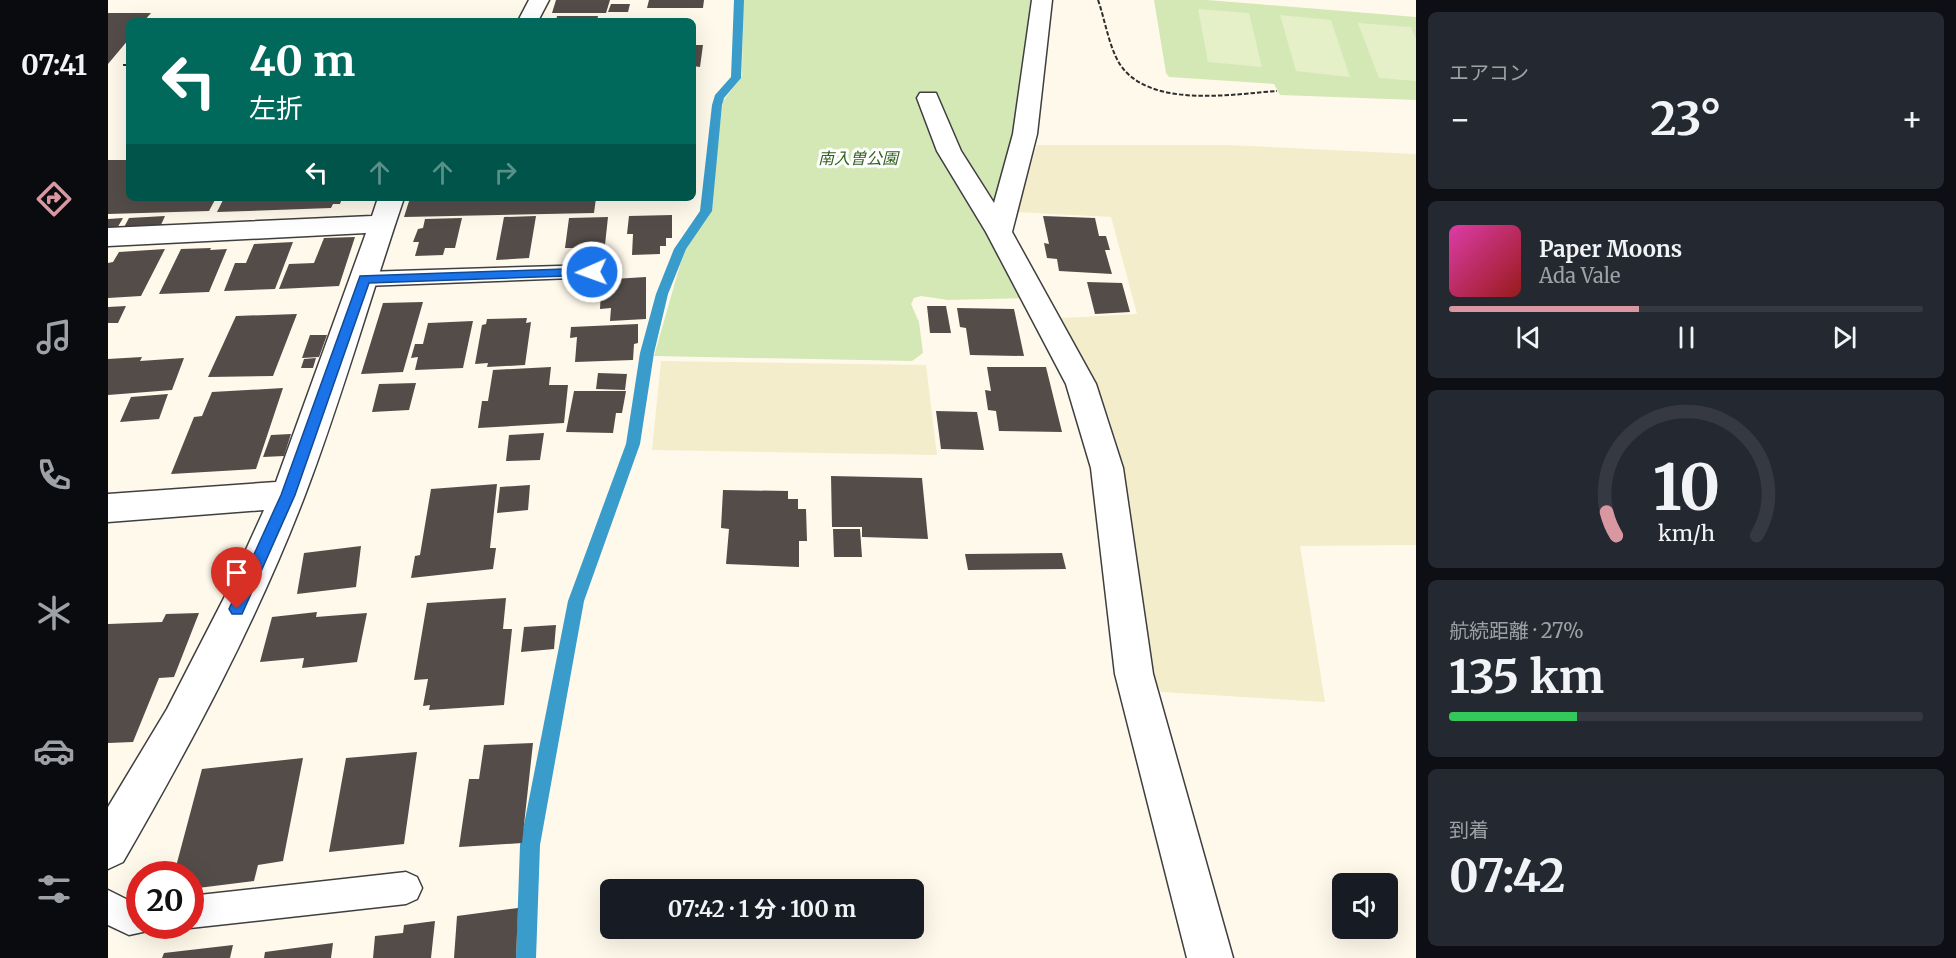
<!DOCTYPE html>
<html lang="ja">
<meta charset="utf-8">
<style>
:root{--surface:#171b24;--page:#242831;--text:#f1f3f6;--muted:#9ea1a6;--line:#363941;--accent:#d897a1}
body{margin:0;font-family:Merriweather,"Noto Sans JP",serif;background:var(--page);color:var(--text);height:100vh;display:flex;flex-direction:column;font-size:22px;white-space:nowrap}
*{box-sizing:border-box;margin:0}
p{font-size:20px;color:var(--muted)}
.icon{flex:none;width:33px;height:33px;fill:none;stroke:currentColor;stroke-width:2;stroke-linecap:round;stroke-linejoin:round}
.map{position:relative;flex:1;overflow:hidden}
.sheet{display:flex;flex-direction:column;gap:12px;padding:12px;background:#0d0f14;width:540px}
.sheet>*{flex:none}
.top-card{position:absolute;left:18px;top:18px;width:570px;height:183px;border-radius:9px;box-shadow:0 6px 24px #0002;background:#00695c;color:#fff;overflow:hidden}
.controls{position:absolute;left:1224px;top:873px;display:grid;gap:12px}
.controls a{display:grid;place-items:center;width:66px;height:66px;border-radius:9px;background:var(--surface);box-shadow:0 6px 24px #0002;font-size:30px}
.speed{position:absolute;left:18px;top:861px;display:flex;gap:12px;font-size:30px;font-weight:700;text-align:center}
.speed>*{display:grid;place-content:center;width:78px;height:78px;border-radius:50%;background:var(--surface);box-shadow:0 6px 24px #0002;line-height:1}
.speed .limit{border:9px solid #d22;background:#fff;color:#111}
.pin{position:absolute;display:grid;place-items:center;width:51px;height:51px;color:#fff;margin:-62px -26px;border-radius:50% 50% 50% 0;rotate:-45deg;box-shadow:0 0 6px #0007}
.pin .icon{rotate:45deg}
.me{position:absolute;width:66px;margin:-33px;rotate:268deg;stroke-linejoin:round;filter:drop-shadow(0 0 4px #0008)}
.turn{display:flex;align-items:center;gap:21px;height:126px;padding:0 24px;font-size:27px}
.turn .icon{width:78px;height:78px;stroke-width:2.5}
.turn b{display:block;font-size:42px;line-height:51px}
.lanes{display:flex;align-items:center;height:57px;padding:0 24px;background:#0003;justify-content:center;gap:30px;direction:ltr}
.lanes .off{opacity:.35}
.big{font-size:45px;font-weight:700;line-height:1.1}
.sheet .tile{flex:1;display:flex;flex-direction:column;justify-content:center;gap:9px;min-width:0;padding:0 21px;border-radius:9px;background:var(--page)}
.sheet .dial{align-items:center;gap:0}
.dial svg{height:156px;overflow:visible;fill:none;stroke:var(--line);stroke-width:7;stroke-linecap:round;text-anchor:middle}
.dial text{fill:var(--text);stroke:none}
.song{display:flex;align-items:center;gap:18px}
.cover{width:72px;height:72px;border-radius:9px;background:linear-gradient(135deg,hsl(320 70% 55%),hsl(0 70% 35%))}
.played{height:6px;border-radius:3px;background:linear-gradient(90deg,var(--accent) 40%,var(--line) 40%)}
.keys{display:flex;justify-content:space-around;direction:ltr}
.heat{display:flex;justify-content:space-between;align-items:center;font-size:33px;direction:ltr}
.charge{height:9px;border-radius:4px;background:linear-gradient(90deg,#34c759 27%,var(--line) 0)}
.trip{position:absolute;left:492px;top:879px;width:324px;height:60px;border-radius:9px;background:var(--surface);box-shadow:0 6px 24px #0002;font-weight:700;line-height:60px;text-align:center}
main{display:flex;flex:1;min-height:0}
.menu{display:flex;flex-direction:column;width:108px;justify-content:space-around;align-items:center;background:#090b0e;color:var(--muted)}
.menu .icon{width:42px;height:42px}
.menu .selected{color:var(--accent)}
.menu b{font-size:27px;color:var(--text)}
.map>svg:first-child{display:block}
.farmland{fill:#f4edcc}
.green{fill:#d4e8b6}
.pitch{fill:#e5efc8}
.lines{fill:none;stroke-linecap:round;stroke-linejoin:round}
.stream{fill:#399ccb;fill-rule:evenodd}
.building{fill:#544c49}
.lane-casing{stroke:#3f3f3f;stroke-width:3}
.street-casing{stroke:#3f3f3f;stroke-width:3}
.path{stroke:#2e2e2e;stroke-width:2;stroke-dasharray:4.5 2;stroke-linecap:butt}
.lane{fill:#fff;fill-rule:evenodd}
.street{fill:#fff;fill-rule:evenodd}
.route{fill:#1a73e8;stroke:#114b97;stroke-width:1.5}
.labels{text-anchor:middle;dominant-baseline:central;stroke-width:6;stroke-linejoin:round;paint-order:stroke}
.far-park-label{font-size:16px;font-style:italic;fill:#31621e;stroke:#fff}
</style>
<main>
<nav class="menu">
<b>07:41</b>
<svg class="icon selected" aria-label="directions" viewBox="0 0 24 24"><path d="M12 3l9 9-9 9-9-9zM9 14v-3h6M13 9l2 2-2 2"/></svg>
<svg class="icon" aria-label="music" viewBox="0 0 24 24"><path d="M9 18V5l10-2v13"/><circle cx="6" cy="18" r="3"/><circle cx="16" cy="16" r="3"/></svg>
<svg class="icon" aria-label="phone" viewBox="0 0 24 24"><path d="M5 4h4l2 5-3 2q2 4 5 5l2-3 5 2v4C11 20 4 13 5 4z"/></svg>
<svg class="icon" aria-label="climate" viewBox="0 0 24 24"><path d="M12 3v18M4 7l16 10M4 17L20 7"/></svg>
<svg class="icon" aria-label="car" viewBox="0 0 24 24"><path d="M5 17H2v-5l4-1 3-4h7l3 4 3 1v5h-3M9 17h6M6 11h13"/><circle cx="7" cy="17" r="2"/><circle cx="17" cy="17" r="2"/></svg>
<svg class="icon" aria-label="filters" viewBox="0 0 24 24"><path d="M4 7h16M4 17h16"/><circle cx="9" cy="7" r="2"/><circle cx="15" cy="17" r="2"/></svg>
</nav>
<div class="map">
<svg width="1308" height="958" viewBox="0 0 1308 958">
<rect width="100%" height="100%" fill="#fff9eb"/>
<path class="farmland" d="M929,145H1120L1308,154V545L1192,546L1217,702L1053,692L1040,667L1020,498L1002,420L953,318L1029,314L1003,217L908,212L917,172Z
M553,361L818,365L829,455L544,450Z"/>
<path class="green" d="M635,0H923L904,144L885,201V245L918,298L840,300L813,296L806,298L803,304L811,322L815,353L804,361L546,356L578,244L601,211L615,101L634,76Z
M1046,0H1099L1308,17V100L1172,95L1166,84L1061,77L1058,73Z"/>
<path class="pitch" d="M1090,9L1141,13L1154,67L1100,62Z
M1172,15L1223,20L1242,77L1188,71Z
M1250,23L1303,27L1308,39V81L1271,78Z"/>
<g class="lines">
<path class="stream" d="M626,0H636L633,78L616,98L614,105L604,211L578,249L560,294L546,353L532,444L476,601L432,845L428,958H408L412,845L460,601L518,444L532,353L548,294L566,249L592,211L604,105L607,95L623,77Z"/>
</g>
<path class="building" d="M448,0H502L498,13H444Z
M541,0H596L595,8H539Z
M503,4H522L520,12H500Z
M0,13H43L36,21H21V39L0,64Z
M449,16H490L489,21H448Z
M585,45H595L592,67L585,66Z
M0,160H21V198H108L101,211L0,214Z
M116,198H234L232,204H225L223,208L109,212Z
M302,198H488L486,213L296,217Z
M564,215V238H558V246H552V254L524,255L525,234H519L521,216Z
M57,216L52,227L15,229L21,218Z
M428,216L421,258L388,260L396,217Z
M935,216L987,218L991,236H998L1002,250H997L1004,274L951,271L949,259L939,258L936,243L941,244Z
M500,217L496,254L474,255L475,248H457L461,218Z
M15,218L8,230L0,231V219Z
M354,218L347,248H337L335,255L307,256L311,242H305L310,229L315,228L317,219Z
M247,237L231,286L171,289L181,264L206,263L216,238Z
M185,242L167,289L116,291L127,263H138L146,244Z
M103,248L102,250L119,249L101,292L51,294L73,249Z
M57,249L33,296L0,298V263L5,262L11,252Z
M538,277V319L502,321L503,308L492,309L493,289H504L505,279Z
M979,282L1014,283L1022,312L987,314Z
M315,302L295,372L253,374L275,303Z
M18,306L10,323H0V307Z
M819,306H838L843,333H822Z
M849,308L906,309L916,356L862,355L858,328L852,327Z
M189,314L165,376L100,377L128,316Z
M419,318L418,323L423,322L417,365L379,367L380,363L367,364L374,325L378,324L379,319Z
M365,321L355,368L307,370L310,357L303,358L307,344H315L320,323Z
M530,324V343L526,344L525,360L467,362L469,337L462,338L463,327Z
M202,335H219L211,357L194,358Z
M34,357L32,361L76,358L64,390L0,395V359Z
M208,358L205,368H193L196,359Z
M443,367L441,385H460L456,423L370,428L374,401H380L385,370Z
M879,367H938L954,432L891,431L888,411L880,410L877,390L883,391Z
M490,373L519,374L517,390L488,389Z
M308,383L301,410L264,412L271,384Z
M175,388L148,469L63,474L86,417L94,416L104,392Z
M466,391H518L514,413H508L505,433L458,432Z
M60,394L51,419L12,422L23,397Z
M828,411L869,412L876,450L833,449Z
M436,433L432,460L398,461L401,435Z
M183,434L176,456L155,457L163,435Z
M723,476L814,478L820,539L754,537V527H724Z
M389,484L382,548H388L385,569L303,578L307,556L312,555L323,489Z
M422,485L420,510L389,513L392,487Z
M615,490L680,491V499H690V509H698L699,541H691V567L618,564L621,529L613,528Z
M725,529H752L754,557H726Z
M253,546L248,587L189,594L196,553Z
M954,553L958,569L860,570L857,554Z
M398,598L395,629H404L396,705L321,710L322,705L315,706L320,679L306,680L319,603Z
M209,612L208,617L259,613L249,662L194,668L196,658L152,662L164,617Z
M91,613L66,677L51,678L25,742L0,743V624L54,622L58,614Z
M448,625L446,649L413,652L416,627Z
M425,743L414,843L351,847L361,779H371L376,745Z
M309,752L296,844L221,852L238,758Z
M195,758L175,861L150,865L146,881L82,889V874H66L94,769Z
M410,908L408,958H346L349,916Z
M327,921L323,958H265L267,936L295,933L296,925Z
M225,943L223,958H156L157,952Z
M125,945L122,958H54L56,953Z"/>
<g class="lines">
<g class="lane-casing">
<path id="lane" d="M484,265L491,267L494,272L491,277L256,286L249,284L246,279L249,274L256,272Z
M298,872L309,877L314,888L309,899L298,904L82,928L75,926H82V896Z
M0,890L24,902H32V926H45L44,930L21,935L0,925Z"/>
</g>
<g class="street-casing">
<path id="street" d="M421,0H441L430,21H410Z
M924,0H944L929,134L904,232L988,384L1015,468L1045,674L1125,958H1079L1007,674L983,468L958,384L878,232L829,151L809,98L812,93H828L853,151L886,203L905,134Z
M270,198H296C263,295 234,398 197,495C148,623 83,744 15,862L0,869V807L59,709L116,598L156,510L0,522V494L168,482L258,233L0,246V228L264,216Z"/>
</g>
<path class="path" d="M990,0C998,22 1002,56 1018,72C1052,107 1126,94 1169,91
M15,65H21"/>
<use href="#lane" class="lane"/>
<use href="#street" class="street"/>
</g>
<path class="route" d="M484,268L488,269V275L261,283L187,495L134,614H124L121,609L173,495L252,276Z"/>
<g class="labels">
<g class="far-park-label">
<text x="750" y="158">南入曽公園</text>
</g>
</g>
</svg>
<div class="controls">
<a><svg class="icon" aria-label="sound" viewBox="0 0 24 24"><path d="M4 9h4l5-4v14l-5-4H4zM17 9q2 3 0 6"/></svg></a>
</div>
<div class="speed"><div class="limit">20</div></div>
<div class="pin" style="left:129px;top:609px;background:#d93025"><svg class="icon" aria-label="arrive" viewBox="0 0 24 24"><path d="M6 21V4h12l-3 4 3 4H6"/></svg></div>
<svg class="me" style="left:484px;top:272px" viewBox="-20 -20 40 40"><circle r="17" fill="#1a73e8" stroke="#fff" stroke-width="3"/><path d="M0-11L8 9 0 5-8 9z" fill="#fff"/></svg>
<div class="trip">07:42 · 1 分 · 100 m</div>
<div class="top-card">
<div class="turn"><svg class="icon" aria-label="left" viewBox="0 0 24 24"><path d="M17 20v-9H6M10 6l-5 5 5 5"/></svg><div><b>40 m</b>左折</div></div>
<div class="lanes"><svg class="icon" aria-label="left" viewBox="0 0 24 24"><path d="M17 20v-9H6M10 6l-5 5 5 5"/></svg><svg class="icon off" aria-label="ahead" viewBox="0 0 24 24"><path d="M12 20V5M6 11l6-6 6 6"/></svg><svg class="icon off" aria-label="ahead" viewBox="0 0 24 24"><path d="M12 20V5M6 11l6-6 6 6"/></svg><svg class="icon off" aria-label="right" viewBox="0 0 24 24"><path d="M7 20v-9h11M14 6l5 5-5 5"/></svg></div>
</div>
</div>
<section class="sheet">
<div class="tile"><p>エアコン</p>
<div class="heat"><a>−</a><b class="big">23°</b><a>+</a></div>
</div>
<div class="tile">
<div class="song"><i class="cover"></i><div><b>Paper Moons</b><p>Ada Vale</p></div></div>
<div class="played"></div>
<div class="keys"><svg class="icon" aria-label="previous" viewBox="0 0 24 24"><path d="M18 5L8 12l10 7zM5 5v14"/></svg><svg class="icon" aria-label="pause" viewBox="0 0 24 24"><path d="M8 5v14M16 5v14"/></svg><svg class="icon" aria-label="next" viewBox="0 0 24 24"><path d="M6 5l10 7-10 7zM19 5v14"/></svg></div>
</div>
<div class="tile dial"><svg viewBox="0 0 100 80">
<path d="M14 69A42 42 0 1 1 86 69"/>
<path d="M14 69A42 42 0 0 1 9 57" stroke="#d897a1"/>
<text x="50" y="56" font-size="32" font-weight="700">10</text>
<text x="50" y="72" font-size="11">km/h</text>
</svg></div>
<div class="tile"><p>航続距離 · 27%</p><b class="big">135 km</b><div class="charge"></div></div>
<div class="tile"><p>到着</p><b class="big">07:42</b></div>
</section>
</main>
